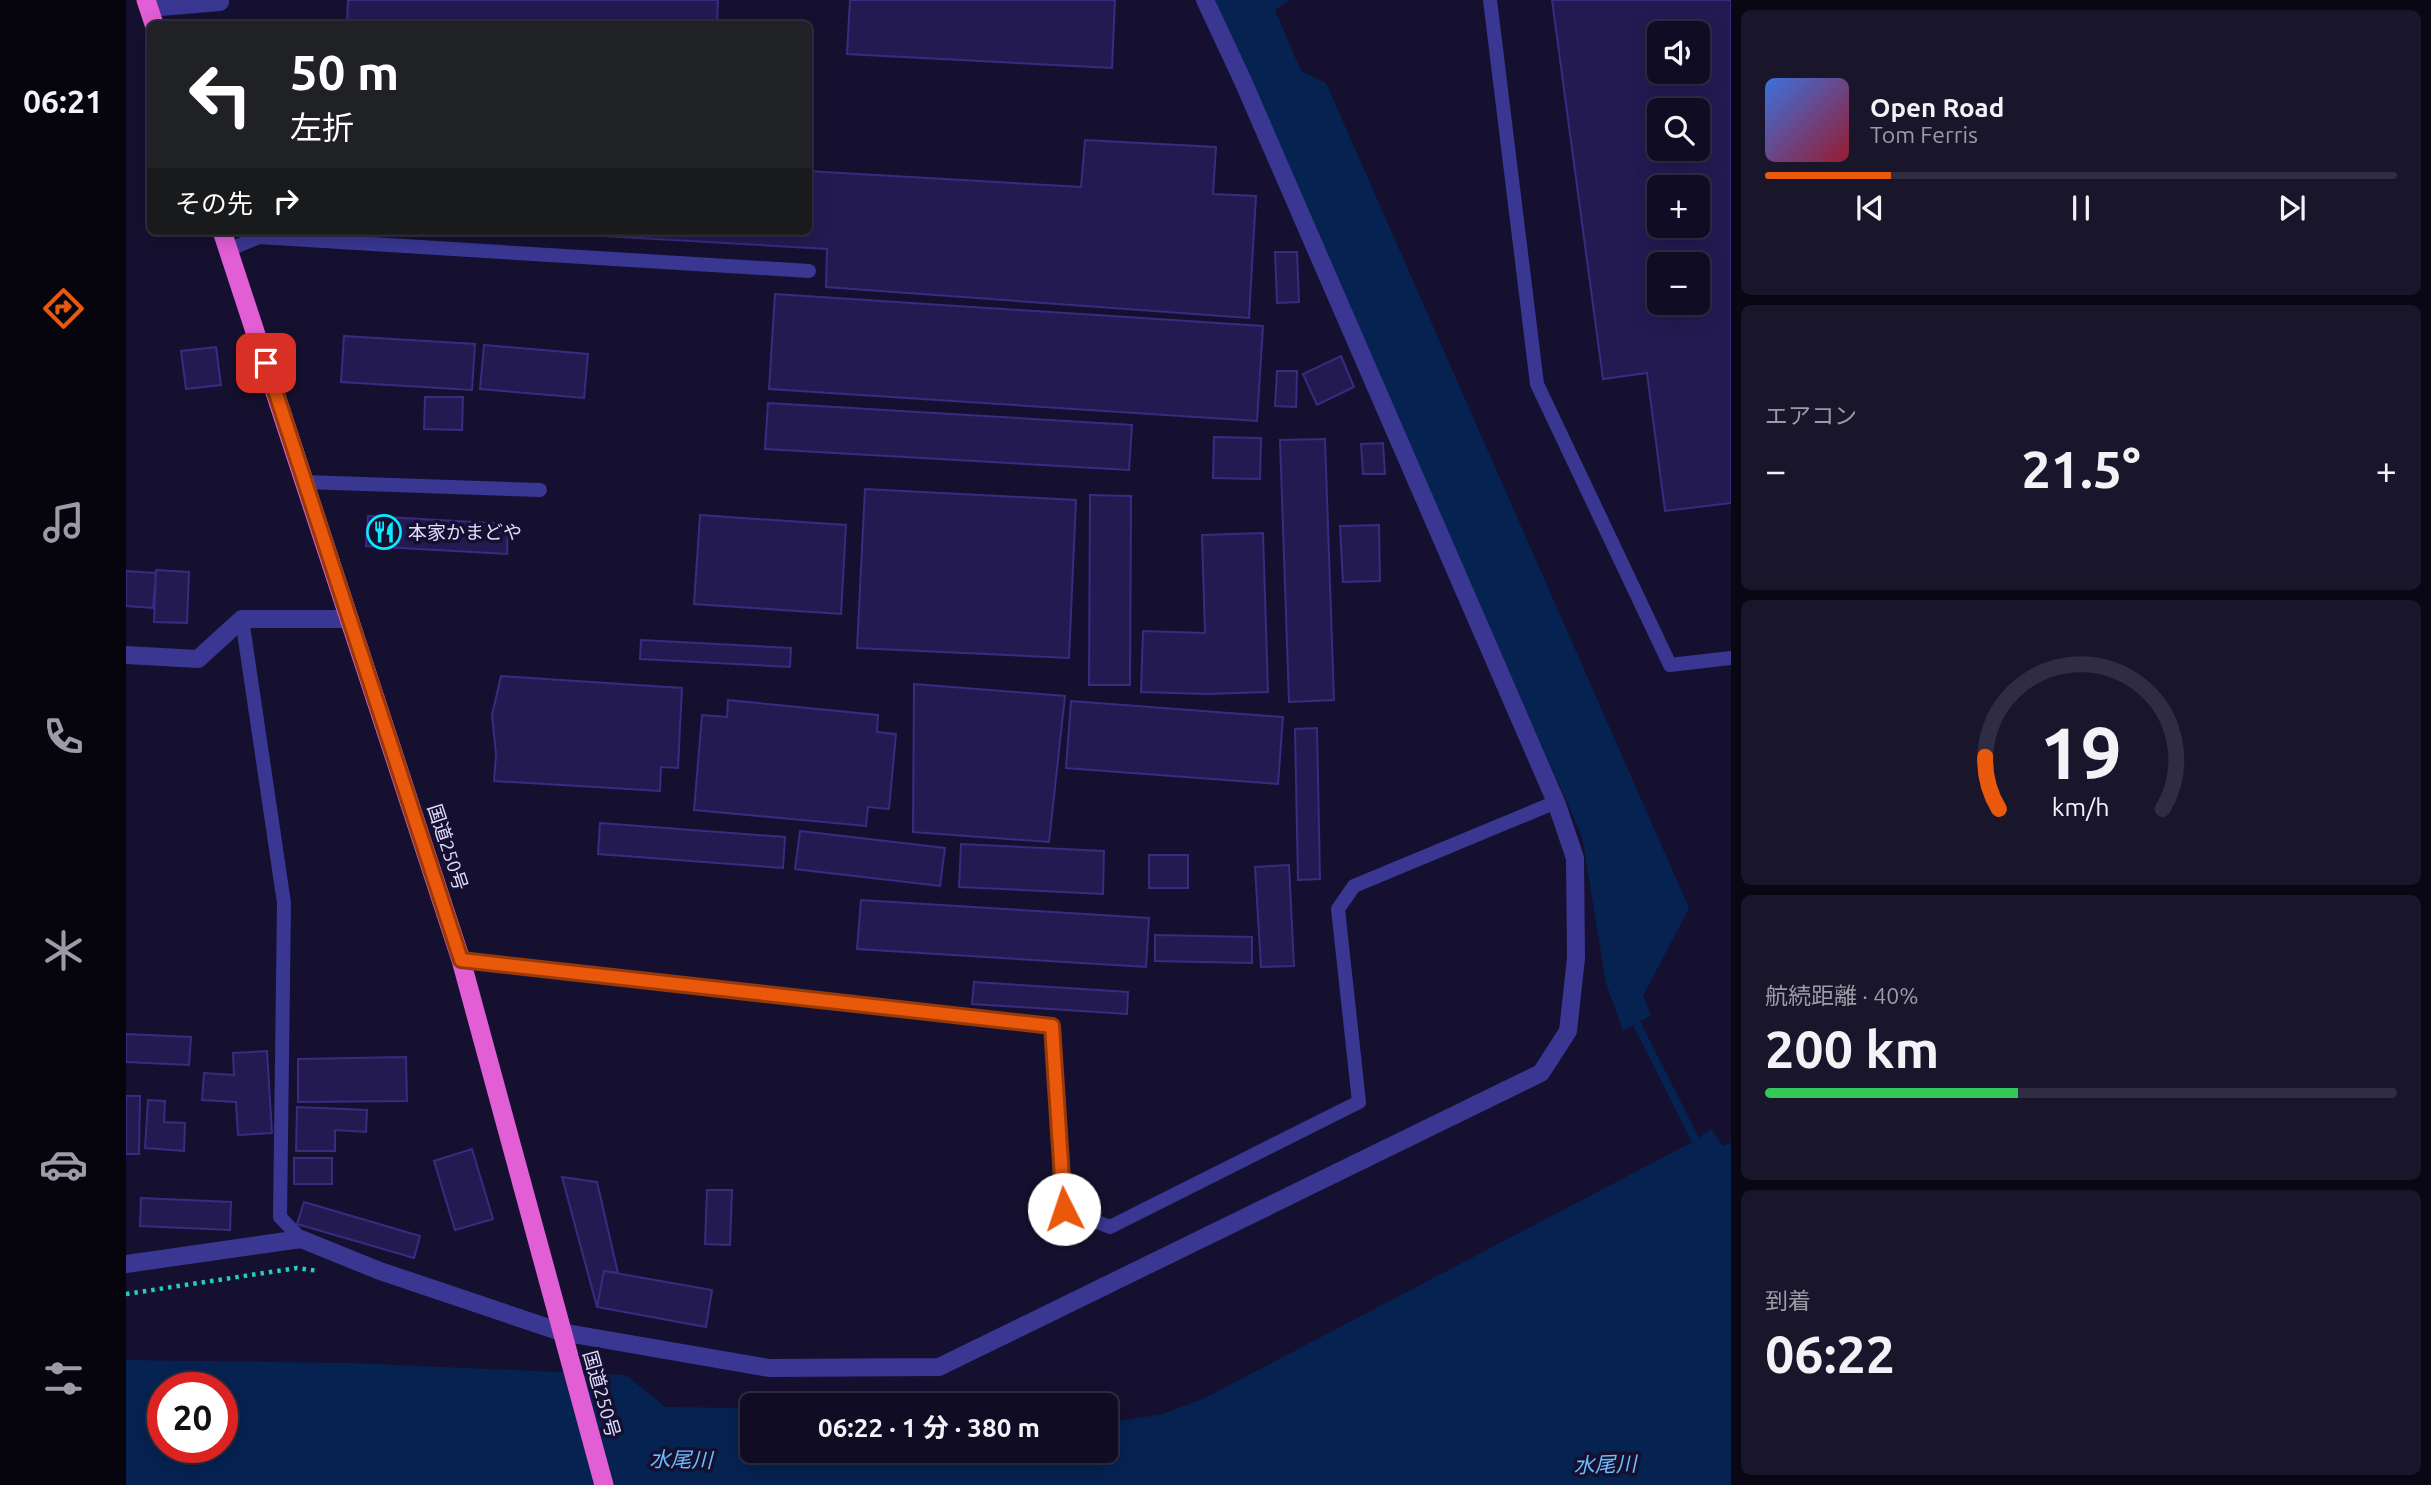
<!DOCTYPE html>
<html lang="ja">
<meta charset="utf-8">
<style>
:root{--surface:#100c23;--page:#19152b;--text:#f1f3f6;--muted:#9c9ba6;--line:#302c41;--accent:#ea580c}
body{margin:0;font-family:Ubuntu,"Noto Sans JP",sans-serif;background:var(--page);color:var(--text);height:100vh;display:flex;flex-direction:column;font-size:26px;white-space:nowrap}
*{box-sizing:border-box;margin:0}
p{font-size:23px;color:var(--muted)}
.icon{flex:none;width:38px;height:38px;fill:none;stroke:currentColor;stroke-width:2;stroke-linecap:round;stroke-linejoin:round}
.map{position:relative;flex:1;overflow:hidden}
.drawer{display:flex;flex-direction:column;gap:10px;padding:10px;background:#090713;width:700px}
.drawer>*{flex:none}
.top-card{position:absolute;left:21px;top:21px;width:665px;height:214px;border-radius:10px;box-shadow:0 4px 18px #0003,0 0 0 2px var(--line);background:#202124;color:#fff;overflow:hidden}
.tools{position:absolute;left:1521px;top:21px;display:grid;gap:14px}
.tools a{display:grid;place-items:center;width:63px;height:63px;border-radius:10px;background:var(--surface);box-shadow:0 4px 18px #0003,0 0 0 2px var(--line);font-size:35px}
.speed{position:absolute;left:21px;top:1372px;display:flex;gap:14px;font-size:35px;font-weight:700;text-align:center}
.speed>*{display:grid;place-content:center;width:91px;height:91px;border-radius:50%;background:var(--surface);box-shadow:0 4px 18px #0003,0 0 0 2px var(--line);line-height:1}
.speed .limit{border:10px solid #d22;background:#fff;color:#111}
.pin{position:absolute;display:grid;place-items:center;width:60px;height:60px;color:#fff;margin:-30px;border-radius:14px;box-shadow:0 4px 10px #0006}
.me{position:absolute;width:77px;margin:-38px;rotate:356deg;stroke-linejoin:round;filter:drop-shadow(0 0 5px #0008)}
.turn{display:flex;align-items:center;gap:24px;height:147px;padding:0 28px;font-size:32px}
.turn .icon{width:91px;height:91px;stroke-width:2.5}
.turn b{display:block;font-size:49px;line-height:60px}
.then{display:flex;align-items:center;height:66px;padding:0 28px;background:#0003;gap:14px;font-size:26px}
.big{font-size:52px;font-weight:700;line-height:1.1}
.drawer .card{flex:1;display:flex;flex-direction:column;justify-content:center;gap:10px;min-width:0;padding:0 24px;border-radius:10px;background:var(--page)}
.drawer .dial{align-items:center;gap:0}
.dial svg{height:182px;overflow:visible;fill:none;stroke:var(--line);stroke-width:7;stroke-linecap:round;text-anchor:middle}
.dial text{fill:var(--text);stroke:none}
.song{display:flex;align-items:center;gap:21px}
.cover{width:84px;height:84px;border-radius:10px;background:linear-gradient(135deg,hsl(220 70% 55%),hsl(350 70% 35%))}
.played{height:7px;border-radius:4px;background:linear-gradient(90deg,var(--accent) 20%,var(--line) 20%)}
.keys{display:flex;justify-content:space-around;direction:ltr}
.heat{display:flex;justify-content:space-between;align-items:center;font-size:38px;direction:ltr}
.charge{height:10px;border-radius:5px;background:linear-gradient(90deg,#34c759 40%,var(--line) 0)}
.trip{position:absolute;left:614px;top:1393px;width:378px;height:70px;border-radius:10px;background:var(--surface);box-shadow:0 4px 18px #0003,0 0 0 2px var(--line);font-weight:700;line-height:70px;text-align:center}
main{display:flex;flex:1;min-height:0}
.tab-bar{display:flex;flex-direction:column;width:126px;justify-content:space-around;align-items:center;background:#06050e;color:var(--muted)}
.tab-bar .icon{width:49px;height:49px}
.tab-bar .active{color:var(--accent)}
.tab-bar b{font-size:32px;color:var(--text)}
.map>svg:first-child{display:block}
.water{fill:#062251;fill-rule:evenodd}
.lines{fill:none;stroke-linecap:round;stroke-linejoin:round}
.stream{stroke:#062251;stroke-width:8}
.building{fill:#241a52;stroke:#3a2a80;stroke-width:2;fill-rule:evenodd}
.path{stroke:#26cbbf;stroke-width:4.5;stroke-dasharray:3.5 5;stroke-linecap:butt}
.service{stroke:#393792;stroke-width:14}
.minor{stroke:#393792;stroke-width:18}
.trunk{stroke:#e15ed4;stroke-width:19}
.route-casing{stroke:#983908;stroke-width:18}
.route{stroke:#ea580c;stroke-width:12}
.labels{text-anchor:middle;dominant-baseline:central;stroke-width:7;stroke-linejoin:round;paint-order:stroke}
.poi-label{font-size:19px;fill:#e1ddff;stroke:#15102f;text-anchor:start}
.street-label{font-size:19px;fill:#e1ddff;stroke:#15102f}
.water-label{font-size:21px;font-style:italic;fill:#6bbdff;stroke:#15102f}
</style>
<main>
<nav class="tab-bar">
<b>06:21</b>
<svg class="icon active" aria-label="directions" viewBox="0 0 24 24"><path d="M12 3l9 9-9 9-9-9zM9 14v-3h6M13 9l2 2-2 2"/></svg>
<svg class="icon" aria-label="music" viewBox="0 0 24 24"><path d="M9 18V5l10-2v13"/><circle cx="6" cy="18" r="3"/><circle cx="16" cy="16" r="3"/></svg>
<svg class="icon" aria-label="phone" viewBox="0 0 24 24"><path d="M5 4h4l2 5-3 2q2 4 5 5l2-3 5 2v4C11 20 4 13 5 4z"/></svg>
<svg class="icon" aria-label="climate" viewBox="0 0 24 24"><path d="M12 3v18M4 7l16 10M4 17L20 7"/></svg>
<svg class="icon" aria-label="car" viewBox="0 0 24 24"><path d="M5 17H2v-5l4-1 3-4h7l3 4 3 1v5h-3M9 17h6M6 11h13"/><circle cx="7" cy="17" r="2"/><circle cx="17" cy="17" r="2"/></svg>
<svg class="icon" aria-label="filters" viewBox="0 0 24 24"><path d="M4 7h16M4 17h16"/><circle cx="9" cy="7" r="2"/><circle cx="15" cy="17" r="2"/></svg>
</nav>
<div class="map">
<svg width="1605" height="1485" viewBox="0 0 1605 1485">
<rect width="100%" height="100%" fill="#15102f"/>
<path class="water" d="M1084,0H1163L1149,10L1175,71L1200,83L1563,908L1517,996L1525,1015L1497,1031L1480,983L1456,836Z
M1585,1129L1597,1146L1605,1143V1485H0V1360L226,1363L500,1375L539,1407L626,1408V1451H980V1423L1037,1414L1079,1398L1570,1140ZM37,1388H96V1447H37Z"/>
<g class="lines">
<path class="stream" d="M1509,1013L1510,1022L1574,1149"/>
</g>
<path class="building" d="M222,0H592L591,24L221,23Z
M724,0H989L986,68L721,54Z
M1426,0H1605V503L1539,511L1521,373L1477,379ZM1533,33H1572V72H1533ZM1533,110H1572V149H1533ZM1533,187H1572V226H1533ZM1533,264H1572V303H1533Z
M959,140L1090,147L1087,194L1130,196L1123,318L700,287L701,249L443,234V231H682V171L955,187Z
M1149,252H1171L1173,302L1151,303Z
M649,294L1137,326L1131,421L643,389Z
M218,336L349,344L346,390L215,382Z
M358,345L462,354L458,398L354,389Z
M90,347L95,385L60,389L55,351Z
M1215,356L1228,387L1191,405L1177,374Z
M1151,371H1171L1170,407L1149,406Z
M299,397H337L336,430L298,429Z
M642,403L1006,425L1003,470L639,449Z
M1088,437L1135,438L1134,479L1087,478Z
M1199,439L1208,700L1163,702L1154,440Z
M1257,443L1259,474H1237L1235,444Z
M739,489L950,500L943,658L731,648Z
M964,495L1005,496L1004,685H963Z
M574,515L720,525L715,614L568,604Z
M242,516L382,524L381,554L240,546Z
M1253,525L1254,581L1217,582L1214,526Z
M1137,533L1142,692L1081,694L1015,692L1017,631L1079,633L1076,535Z
M30,570L63,572L61,623L28,622Z
M0,571L30,573L27,608L0,606Z
M515,640L665,648L664,667L514,659Z
M375,676L556,688L552,768L535,767L534,791L368,781L370,754L366,715Z
M788,684L939,696L923,842L787,832Z
M602,700L752,715L751,732L770,734L763,809L742,807L740,826L568,810L576,715L601,717Z
M945,701L1157,717L1152,784L940,768Z
M1191,728L1194,879L1172,880L1169,729Z
M474,823L659,837L657,868L472,854Z
M674,831L819,848L814,886L669,869Z
M835,844L978,851L977,894L833,887Z
M1023,855H1062V888H1023Z
M1163,865L1168,966L1135,967L1129,867Z
M735,900L1023,918L1020,967L731,949Z
M1029,935L1126,937V963L1029,961Z
M848,982L1002,992L1001,1014L846,1004Z
M0,1034L65,1037L63,1065L0,1062Z
M141,1051L146,1133L112,1135L110,1102L76,1100L78,1073L108,1075L107,1053Z
M280,1057L281,1101L172,1102V1059Z
M0,1096H14L13,1154H0Z
M22,1100L39,1101L38,1122L59,1123L58,1151L19,1148Z
M171,1107L241,1110L240,1132L209,1130V1151H170Z
M346,1149L367,1219L329,1230L308,1161Z
M168,1158H206V1184H168Z
M436,1177L471,1182L492,1273L478,1271L471,1307Z
M581,1190H606L604,1245L579,1244Z
M15,1198L105,1202L104,1230L14,1226Z
M178,1202L294,1236L288,1258L171,1224Z
M478,1271L586,1290L580,1327L471,1307Z"/>
<g class="lines">
<path class="path" d="M0,1294L171,1268L193,1271"/>
<path class="service" d="M1364,0L1411,384L1544,665L1605,658
M102,250L133,237L683,271
M179,482L414,490
M116,619L158,903L154,1217L175,1239
M335,960L926,1026L938,1209L984,1227L1233,1102L1212,909L1228,886L1430,802"/>
<path class="minor" d="M23,8L94,2V0
M0,655L72,659L116,619H224
M0,1264L175,1239L254,1271L435,1332L643,1368L813,1367L1415,1073L1442,1031L1450,958L1449,858L1430,802L1116,79L1079,0"/>
<path class="trunk" d="M20,0L28,24
M96,231L335,960L478,1485"/>
</g>
<g class="lines">
<g class="route-casing">
<path id="route" d="M140,363L335,960L926,1026L938,1209"/>
</g>
<use href="#route" class="route"/>
</g>
<defs>
<g id="restaurant-ring" transform="scale(1.75)"><circle r="9.5" fill="#15102f" stroke="#09eaff" stroke-width="1.5"/><path d="M-5-6h1v4h1v-4h1v4h1v-4h1v5L-1.5 .5V6h-2V.5L-5-1ZM5-6V6H3V1.5H1.5Q1.5-4 5-6Z" fill="#09eaff"/></g>
</defs>
<g fill-rule="evenodd">
<use href="#restaurant-ring" x="258" y="532"/>
</g>
<g class="labels">
<g class="poi-label">
<text x="282" y="532">本家かまどや</text>
</g>
<g class="street-label">
<text transform="translate(322 847) rotate(72)">国道250号</text>
<text transform="translate(476 1394) rotate(74)">国道250号</text>
</g>
<g class="water-label">
<text transform="translate(555 1459) rotate(1)">水尾川</text>
<text transform="translate(1479 1464) rotate(-2)">水尾川</text>
</g>
</g>
</svg>
<div class="tools">
<a><svg class="icon" aria-label="sound" viewBox="0 0 24 24"><path d="M4 9h4l5-4v14l-5-4H4zM17 9q2 3 0 6"/></svg></a>
<a><svg class="icon" aria-label="search" viewBox="0 0 24 24"><circle cx="10" cy="10" r="6"/><path d="M15 15l6 6"/></svg></a>
<a>+</a>
<a>−</a>
</div>
<div class="speed"><div class="limit">20</div></div>
<div class="pin" style="left:140px;top:363px;background:#d93025"><svg class="icon" aria-label="arrive" viewBox="0 0 24 24"><path d="M6 21V4h12l-3 4 3 4H6"/></svg></div>
<svg class="me" style="left:938px;top:1209px" viewBox="-20 -20 40 40"><circle r="19" fill="#fff"/><path d="M0-13L10 11 0 6-10 11z" fill="#ea580c"/></svg>
<div class="trip">06:22 · 1 分 · 380 m</div>
<div class="top-card">
<div class="turn"><svg class="icon" aria-label="left" viewBox="0 0 24 24"><path d="M17 20v-9H6M10 6l-5 5 5 5"/></svg><div><b>50 m</b>左折</div></div>
<div class="then">その先<svg class="icon" aria-label="right" viewBox="0 0 24 24"><path d="M7 20v-9h11M14 6l5 5-5 5"/></svg></div>
</div>
</div>
<section class="drawer">
<div class="card">
<div class="song"><i class="cover"></i><div><b>Open Road</b><p>Tom Ferris</p></div></div>
<div class="played"></div>
<div class="keys"><svg class="icon" aria-label="previous" viewBox="0 0 24 24"><path d="M18 5L8 12l10 7zM5 5v14"/></svg><svg class="icon" aria-label="pause" viewBox="0 0 24 24"><path d="M8 5v14M16 5v14"/></svg><svg class="icon" aria-label="next" viewBox="0 0 24 24"><path d="M6 5l10 7-10 7zM19 5v14"/></svg></div>
</div>
<div class="card"><p>エアコン</p>
<div class="heat"><a>−</a><b class="big">21.5°</b><a>+</a></div>
</div>
<div class="card dial"><svg viewBox="0 0 100 80">
<path d="M14 69A42 42 0 1 1 86 69"/>
<path d="M14 69A42 42 0 0 1 8 46" stroke="#ea580c"/>
<text x="50" y="56" font-size="32" font-weight="700">19</text>
<text x="50" y="72" font-size="11">km/h</text>
</svg></div>
<div class="card"><p>航続距離 · 40%</p><b class="big">200 km</b><div class="charge"></div></div>
<div class="card"><p>到着</p><b class="big">06:22</b></div>
</section>
</main>
